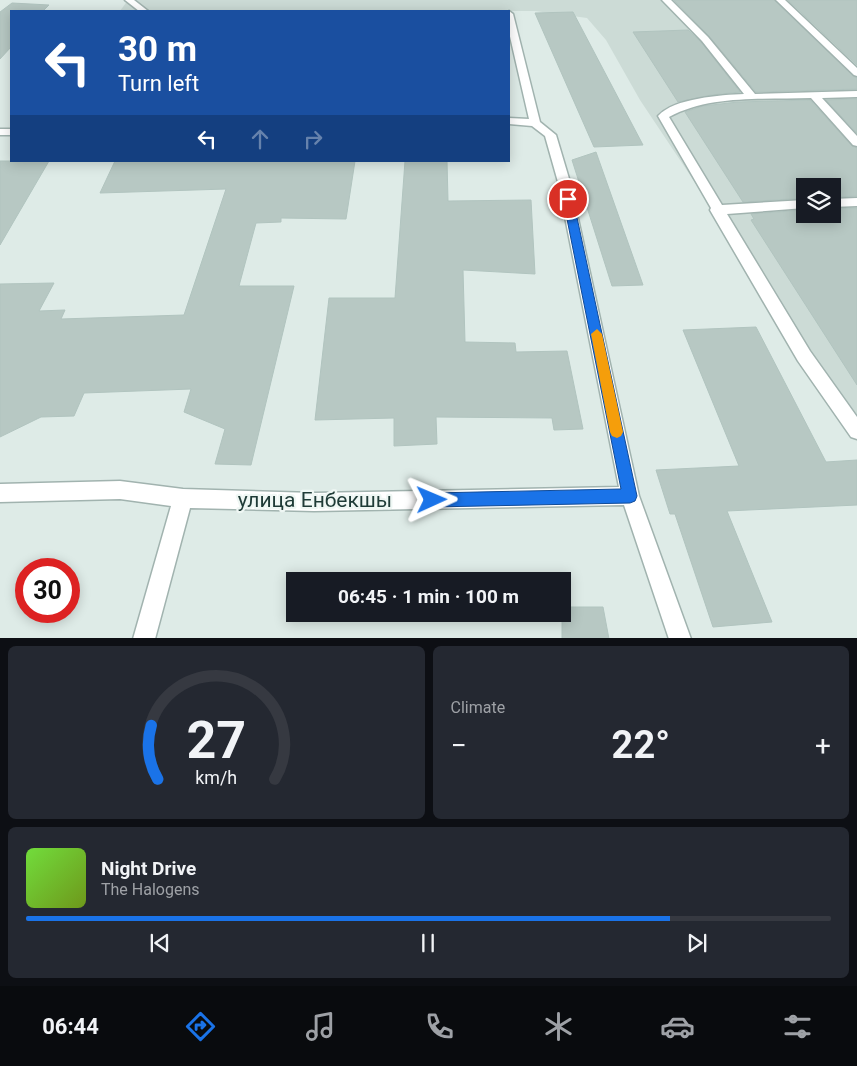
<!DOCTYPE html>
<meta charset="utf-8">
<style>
:root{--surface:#171b24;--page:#242831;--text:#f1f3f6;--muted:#9ea1a6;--line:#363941;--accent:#1a73e8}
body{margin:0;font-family:Roboto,sans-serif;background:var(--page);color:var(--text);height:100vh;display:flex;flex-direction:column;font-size:19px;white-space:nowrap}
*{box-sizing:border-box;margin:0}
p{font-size:16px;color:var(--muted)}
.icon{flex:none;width:28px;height:28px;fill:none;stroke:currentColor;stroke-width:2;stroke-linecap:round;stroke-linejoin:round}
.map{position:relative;height:638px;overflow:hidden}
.drawer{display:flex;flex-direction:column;gap:8px;padding:8px;background:#0d0f14;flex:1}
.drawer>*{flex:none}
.banner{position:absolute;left:10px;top:10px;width:500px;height:152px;border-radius:0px;box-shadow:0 2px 12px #0003;background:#1a4fa0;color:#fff;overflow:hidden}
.fabs{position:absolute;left:796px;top:178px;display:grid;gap:10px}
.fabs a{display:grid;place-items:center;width:45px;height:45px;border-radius:0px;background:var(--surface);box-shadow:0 2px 12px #0003;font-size:25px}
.speed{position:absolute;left:15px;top:558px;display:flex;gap:10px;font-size:25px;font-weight:700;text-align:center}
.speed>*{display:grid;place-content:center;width:65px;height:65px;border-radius:50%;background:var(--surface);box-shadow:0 2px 12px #0003;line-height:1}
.speed .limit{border:8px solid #d22;background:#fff;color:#111}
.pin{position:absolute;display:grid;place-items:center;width:42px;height:42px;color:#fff;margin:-21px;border:2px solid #fff;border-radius:50%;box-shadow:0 1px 5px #0007}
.me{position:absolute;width:55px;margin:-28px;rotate:89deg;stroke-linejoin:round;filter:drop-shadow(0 0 4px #0008)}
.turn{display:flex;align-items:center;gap:18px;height:105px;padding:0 25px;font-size:22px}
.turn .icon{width:65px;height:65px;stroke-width:2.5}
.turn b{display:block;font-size:35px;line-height:42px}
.lanes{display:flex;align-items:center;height:48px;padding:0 25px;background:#0003;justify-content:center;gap:25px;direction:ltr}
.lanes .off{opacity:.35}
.big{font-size:38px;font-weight:700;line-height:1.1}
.drawer .widget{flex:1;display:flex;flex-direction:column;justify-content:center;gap:8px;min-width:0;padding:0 18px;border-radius:8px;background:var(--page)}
.drawer .dial{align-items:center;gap:0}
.dial svg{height:130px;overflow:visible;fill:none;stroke:var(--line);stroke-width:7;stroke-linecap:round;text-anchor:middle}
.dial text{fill:var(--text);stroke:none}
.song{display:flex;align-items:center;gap:15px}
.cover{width:60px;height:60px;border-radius:8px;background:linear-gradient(135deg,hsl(100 70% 55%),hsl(80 70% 35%))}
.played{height:5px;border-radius:2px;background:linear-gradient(90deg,var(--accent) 80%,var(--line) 80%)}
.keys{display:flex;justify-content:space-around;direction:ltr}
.heat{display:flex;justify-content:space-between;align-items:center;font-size:28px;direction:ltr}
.drawer .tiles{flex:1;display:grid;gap:8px;grid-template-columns:1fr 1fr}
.widget:last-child{grid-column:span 2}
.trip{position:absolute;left:286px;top:572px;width:285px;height:50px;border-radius:0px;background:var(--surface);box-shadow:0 2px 12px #0003;font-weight:700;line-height:50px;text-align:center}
.dock{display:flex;height:80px;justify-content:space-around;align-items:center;background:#090b0e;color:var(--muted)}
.dock .icon{width:35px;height:35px}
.dock .on{color:var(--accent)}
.dock b{font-size:22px;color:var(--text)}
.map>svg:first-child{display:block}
.built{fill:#ccdbd6;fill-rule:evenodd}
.building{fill:#b7c8c3;stroke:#b1c4bf}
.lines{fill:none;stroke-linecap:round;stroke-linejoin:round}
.service-casing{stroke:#a1b3af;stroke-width:3}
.minor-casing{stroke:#a1b3af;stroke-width:3}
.service{fill:#fff;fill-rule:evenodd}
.minor{fill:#fff;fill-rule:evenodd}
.route{fill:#1a73e8;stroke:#114b97}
.slow{fill:#f59e0b}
.labels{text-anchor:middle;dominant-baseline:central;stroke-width:4.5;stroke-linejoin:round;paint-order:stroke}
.near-street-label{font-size:21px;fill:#1f3b37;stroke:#eff7f4}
</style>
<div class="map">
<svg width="857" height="639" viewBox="0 0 857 639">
<rect width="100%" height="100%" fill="#deebe7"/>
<path class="built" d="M128,0H857V419L834,391L640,100L606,40L587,18L535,11H120ZM805,186H832V214H805Z"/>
<path class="building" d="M674,0H774L853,76L857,78V89L756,92L709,36Z
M788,0H857V65Z
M12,3L49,5L43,11H11V47L0,59V12Z
M573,12L643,145L594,147L535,13Z
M688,30L701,42L740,92L711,95L678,102L633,32Z
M857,99V133L826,100Z
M810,100L852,146L857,148V196L832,197V186H805V198L743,202L685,112L703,106L738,102Z
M596,152L643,285L612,286L572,160Z
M0,161H49L0,245Z
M115,161H355L346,219L281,218V222L256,223L239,286H294L251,465L215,464L225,429L184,412L191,389L84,393L74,416L41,417L0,437V284L54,283L39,311L65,310L61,319L184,315L226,189L100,193Z
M405,161H447L448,201L531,200L535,274L463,270L465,342L515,343L516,352L567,351L583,429L554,430L552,418L436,417L437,444L394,446V418L315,420L329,298H395Z
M857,208V385L751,220L754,219L751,214L805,210V214H832V209Z
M756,327L826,462L857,460V505L727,511L772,622L713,627L675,514H670L656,470L739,466L683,330Z
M562,607H603L609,639H562Z"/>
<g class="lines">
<g class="service-casing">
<path id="service" d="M662,0H671L708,37L755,94L857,91V97L822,98L857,136V146L853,145L811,98C764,100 711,94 669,117L722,205L805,200V208L727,214L810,351L857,417V439L851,437L798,361L710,210L711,208L658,116C674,98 721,95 744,94L702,41Z
M776,0H785L857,68V76L854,75Z
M857,198V206L832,207V199Z"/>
</g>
<g class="minor-casing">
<path id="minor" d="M125,0H134L148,11H139Z
M509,11L513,14L540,122L556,135L570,182L639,496L691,639H669L624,505L314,511L190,508L155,639H133L171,506L120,499L0,502V484L120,481L183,489L314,493L619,487L558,182L545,136L532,126L509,124V118L529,119L509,32Z
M0,129H11V135H0Z"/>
</g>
<use href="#service" class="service"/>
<use href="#minor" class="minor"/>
</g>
<path class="route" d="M568,196L573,199L637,496L635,501L630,503L432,507L427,505L425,500L427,495L432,493L621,489L563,199Z"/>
<path class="slow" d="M597,329L602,334L623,432L621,436L617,438L612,436L610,432L591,334Z"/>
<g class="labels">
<g class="near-street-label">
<text x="315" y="500">улица Енбекшы</text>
</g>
</g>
</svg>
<div class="fabs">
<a><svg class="icon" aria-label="layers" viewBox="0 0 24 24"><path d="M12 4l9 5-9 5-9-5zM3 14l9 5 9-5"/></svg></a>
</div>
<div class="speed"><div class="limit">30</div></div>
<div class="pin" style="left:568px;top:199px;background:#d93025"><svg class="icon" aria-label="arrive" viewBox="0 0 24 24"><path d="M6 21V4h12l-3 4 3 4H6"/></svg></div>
<svg class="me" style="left:432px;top:500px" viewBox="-20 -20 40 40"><path d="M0-17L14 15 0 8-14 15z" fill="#1a73e8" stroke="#fff" stroke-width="4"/></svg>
<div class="trip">06:45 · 1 min · 100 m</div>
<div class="banner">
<div class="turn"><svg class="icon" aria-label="left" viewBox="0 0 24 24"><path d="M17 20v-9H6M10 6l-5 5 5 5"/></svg><div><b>30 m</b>Turn left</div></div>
<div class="lanes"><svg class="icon" aria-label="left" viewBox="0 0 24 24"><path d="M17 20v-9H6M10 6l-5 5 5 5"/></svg><svg class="icon off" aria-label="ahead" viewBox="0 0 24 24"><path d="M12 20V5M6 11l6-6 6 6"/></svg><svg class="icon off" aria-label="right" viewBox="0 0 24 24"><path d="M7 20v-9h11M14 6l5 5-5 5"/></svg></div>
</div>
</div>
<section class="drawer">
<div class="tiles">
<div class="widget dial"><svg viewBox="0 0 100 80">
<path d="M14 69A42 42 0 1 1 86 69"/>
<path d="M14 69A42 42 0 0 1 10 36" stroke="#1a73e8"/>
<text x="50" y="56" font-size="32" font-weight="700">27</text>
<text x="50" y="72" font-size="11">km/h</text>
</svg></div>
<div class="widget"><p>Climate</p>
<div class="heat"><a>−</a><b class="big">22°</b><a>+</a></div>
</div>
<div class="widget">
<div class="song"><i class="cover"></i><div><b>Night Drive</b><p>The Halogens</p></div></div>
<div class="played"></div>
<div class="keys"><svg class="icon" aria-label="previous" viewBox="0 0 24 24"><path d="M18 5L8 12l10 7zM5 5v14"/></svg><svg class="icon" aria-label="pause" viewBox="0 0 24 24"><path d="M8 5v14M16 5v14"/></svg><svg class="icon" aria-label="next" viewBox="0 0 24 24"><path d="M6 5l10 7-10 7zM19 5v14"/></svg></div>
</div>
</div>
</section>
<nav class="dock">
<b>06:44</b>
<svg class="icon on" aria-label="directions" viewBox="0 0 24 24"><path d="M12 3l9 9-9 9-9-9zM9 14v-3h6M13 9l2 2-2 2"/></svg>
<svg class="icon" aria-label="music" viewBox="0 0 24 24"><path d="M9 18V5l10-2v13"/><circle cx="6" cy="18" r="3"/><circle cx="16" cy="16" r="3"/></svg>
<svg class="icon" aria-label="phone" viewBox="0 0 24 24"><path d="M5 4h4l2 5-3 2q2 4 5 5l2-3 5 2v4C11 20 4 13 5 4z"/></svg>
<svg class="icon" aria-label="climate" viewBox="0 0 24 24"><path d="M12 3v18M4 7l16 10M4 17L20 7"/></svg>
<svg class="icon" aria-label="car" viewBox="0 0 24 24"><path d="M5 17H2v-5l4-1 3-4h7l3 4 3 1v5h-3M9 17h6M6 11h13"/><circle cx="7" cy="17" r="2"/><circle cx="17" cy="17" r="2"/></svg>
<svg class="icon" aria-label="filters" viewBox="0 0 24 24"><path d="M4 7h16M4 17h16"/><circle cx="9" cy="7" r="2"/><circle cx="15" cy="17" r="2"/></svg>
</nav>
